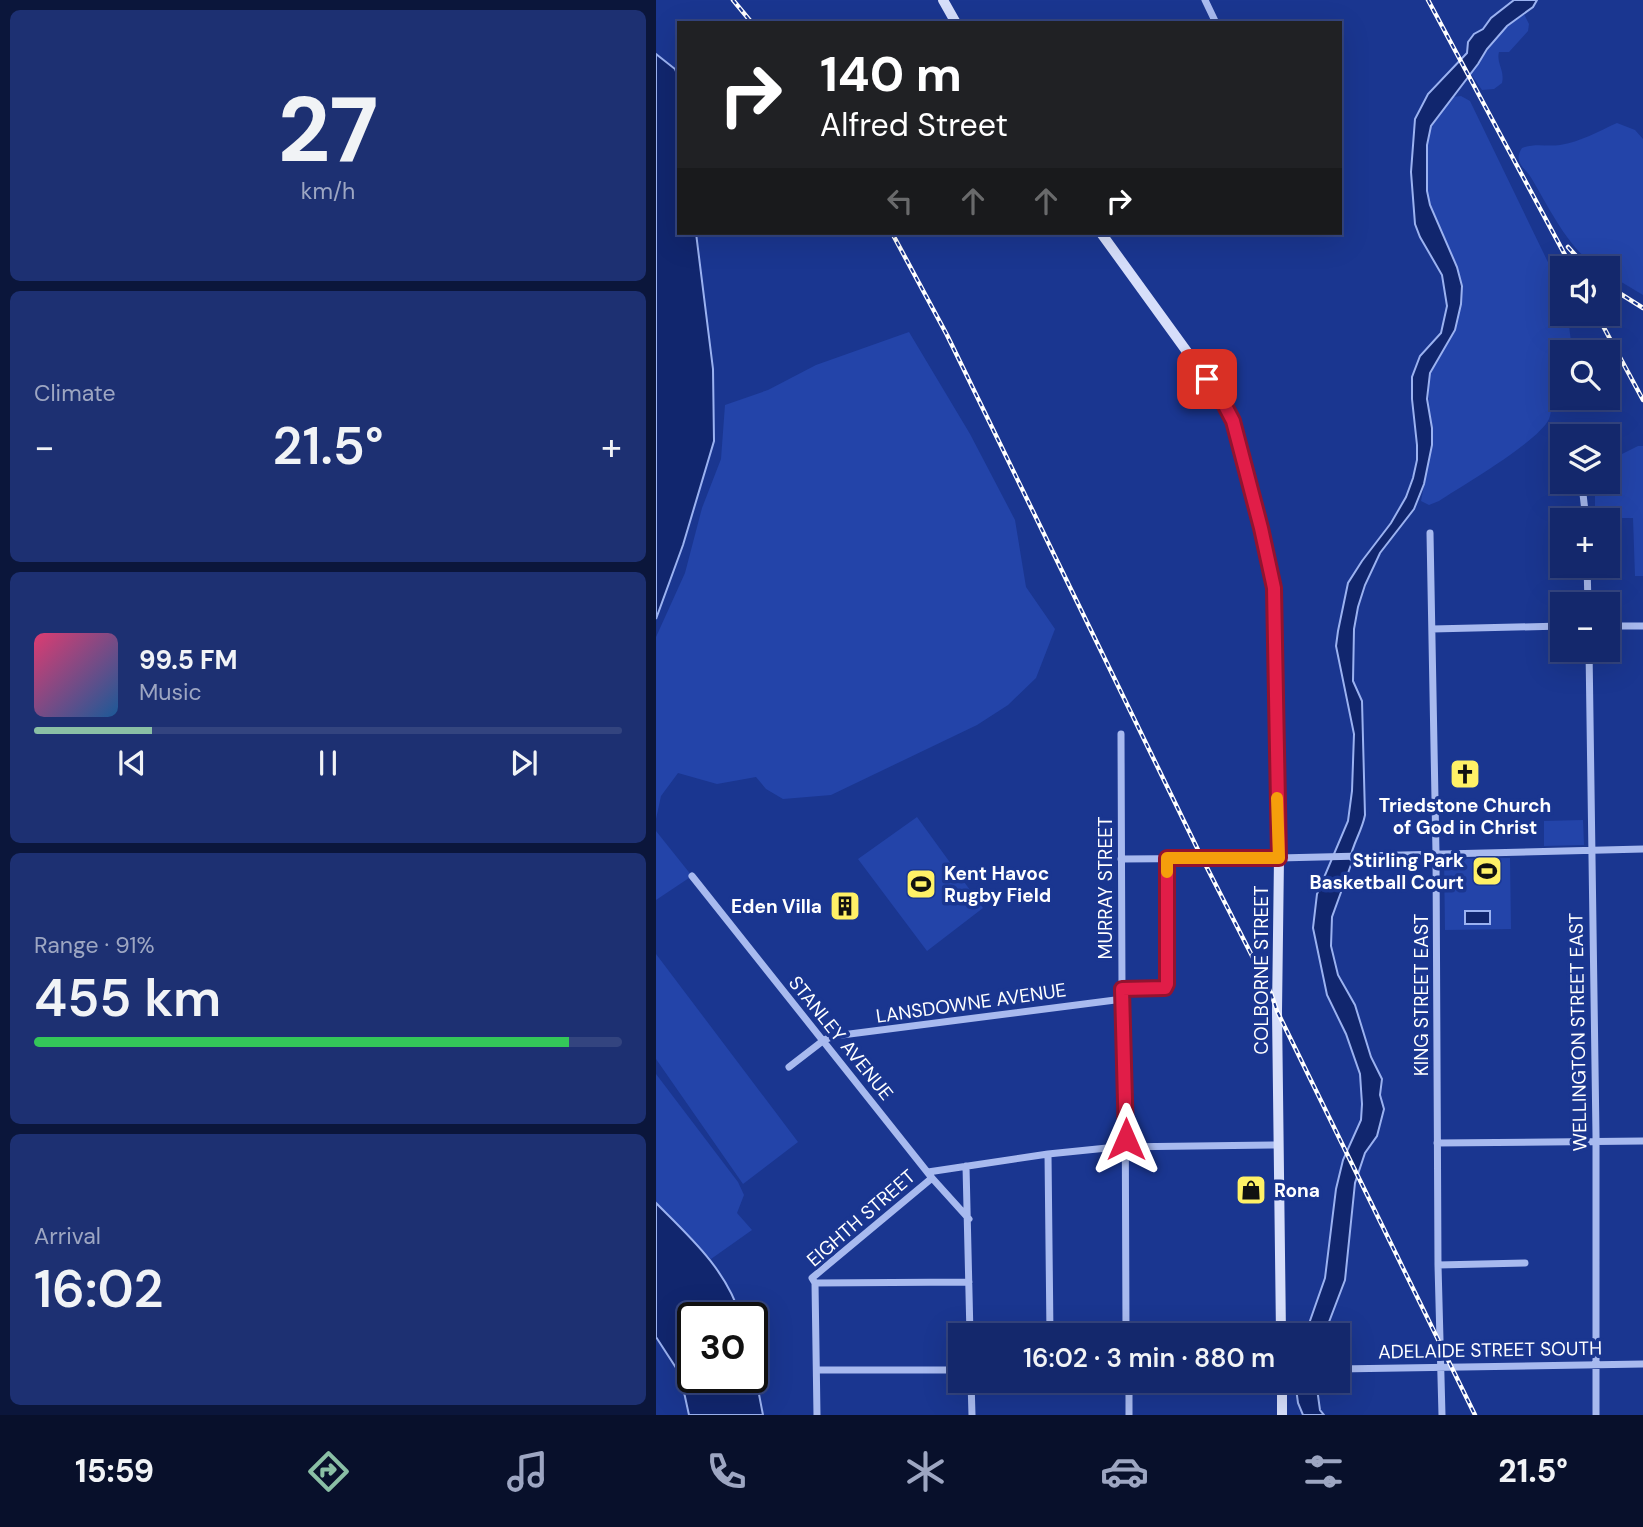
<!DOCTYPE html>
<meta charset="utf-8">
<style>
:root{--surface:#14286c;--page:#1d3072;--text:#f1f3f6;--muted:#9da6c2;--line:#33447f;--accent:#8abfa5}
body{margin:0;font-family:"DM Sans",sans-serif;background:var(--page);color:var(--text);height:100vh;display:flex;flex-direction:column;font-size:26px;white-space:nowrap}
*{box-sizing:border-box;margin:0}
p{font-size:23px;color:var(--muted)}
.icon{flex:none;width:38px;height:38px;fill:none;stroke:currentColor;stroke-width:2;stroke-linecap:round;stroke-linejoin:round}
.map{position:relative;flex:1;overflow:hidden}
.sheet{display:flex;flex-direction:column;gap:10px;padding:10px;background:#0b163b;width:656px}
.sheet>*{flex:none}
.guide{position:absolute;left:21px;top:21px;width:665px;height:214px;border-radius:0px;box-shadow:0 7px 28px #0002,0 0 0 2px var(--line);background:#202124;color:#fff;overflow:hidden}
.fabs{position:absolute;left:894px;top:256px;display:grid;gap:14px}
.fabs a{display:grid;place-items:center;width:70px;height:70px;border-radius:0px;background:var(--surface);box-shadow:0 7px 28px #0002,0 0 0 2px var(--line);font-size:35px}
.speed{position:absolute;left:21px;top:1302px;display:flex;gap:14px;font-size:35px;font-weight:700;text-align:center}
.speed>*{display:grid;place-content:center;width:91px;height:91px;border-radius:50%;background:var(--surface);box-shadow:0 7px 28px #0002,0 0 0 2px var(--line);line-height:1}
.speed .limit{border:4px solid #111;border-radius:10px;background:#fff;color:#111}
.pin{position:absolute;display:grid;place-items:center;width:60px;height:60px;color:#fff;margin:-30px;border-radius:14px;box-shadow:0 4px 10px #0006}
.me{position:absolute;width:77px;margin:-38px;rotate:0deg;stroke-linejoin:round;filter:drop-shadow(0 0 5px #0008)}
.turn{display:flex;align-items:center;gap:24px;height:147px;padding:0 28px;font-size:32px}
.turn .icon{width:91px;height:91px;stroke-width:2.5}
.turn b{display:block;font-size:49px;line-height:60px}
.lanes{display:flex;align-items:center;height:66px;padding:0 28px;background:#0003;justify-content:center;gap:35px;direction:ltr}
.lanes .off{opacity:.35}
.big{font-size:52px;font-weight:600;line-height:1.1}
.sheet .tile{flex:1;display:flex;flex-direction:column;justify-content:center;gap:10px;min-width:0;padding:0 24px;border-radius:10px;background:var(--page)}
.sheet .dial{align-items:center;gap:0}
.dial b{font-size:91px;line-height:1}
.song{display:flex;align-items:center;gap:21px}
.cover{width:84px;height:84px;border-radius:10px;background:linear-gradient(135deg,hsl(340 70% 55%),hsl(210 70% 35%))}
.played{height:7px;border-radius:4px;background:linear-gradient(90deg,var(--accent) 20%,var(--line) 20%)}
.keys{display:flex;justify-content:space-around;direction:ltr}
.heat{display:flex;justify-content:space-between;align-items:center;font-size:38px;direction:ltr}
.charge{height:10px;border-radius:5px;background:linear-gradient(90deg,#34c759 91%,var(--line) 0)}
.trip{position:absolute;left:292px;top:1323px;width:402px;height:70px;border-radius:0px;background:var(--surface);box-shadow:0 7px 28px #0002,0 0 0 2px var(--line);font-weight:600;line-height:70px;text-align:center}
.menu{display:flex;height:112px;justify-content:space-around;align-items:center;background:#08102b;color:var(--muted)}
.menu .icon{width:49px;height:49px}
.menu .current{color:var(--accent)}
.menu b{font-size:32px;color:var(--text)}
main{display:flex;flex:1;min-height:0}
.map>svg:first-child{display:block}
.green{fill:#2344a9}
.water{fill:#11266e;stroke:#9bb2f1;stroke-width:2}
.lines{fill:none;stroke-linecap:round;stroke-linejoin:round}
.street{stroke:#a8baef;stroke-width:7}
.secondary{stroke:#d6defa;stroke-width:10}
.rail-casing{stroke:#fff;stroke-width:4.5}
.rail{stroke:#1a3690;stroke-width:2;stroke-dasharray:5;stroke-linecap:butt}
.route-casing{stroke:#92132f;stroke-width:18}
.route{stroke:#e11d48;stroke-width:12}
.slow{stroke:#f59e0b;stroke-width:12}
.labels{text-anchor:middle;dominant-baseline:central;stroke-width:7;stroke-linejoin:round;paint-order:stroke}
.poi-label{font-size:19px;font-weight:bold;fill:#fff;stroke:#1a3690;text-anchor:end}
.street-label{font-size:19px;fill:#fff;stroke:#1a3690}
</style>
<main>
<section class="sheet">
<div class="tile dial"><b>27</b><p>km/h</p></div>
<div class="tile"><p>Climate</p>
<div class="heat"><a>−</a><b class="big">21.5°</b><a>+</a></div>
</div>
<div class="tile">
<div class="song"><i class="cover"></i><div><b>99.5 FM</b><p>Music</p></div></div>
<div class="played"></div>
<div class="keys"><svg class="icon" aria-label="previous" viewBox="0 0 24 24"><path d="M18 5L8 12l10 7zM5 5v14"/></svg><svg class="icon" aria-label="pause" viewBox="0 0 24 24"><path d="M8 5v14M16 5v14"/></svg><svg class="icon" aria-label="next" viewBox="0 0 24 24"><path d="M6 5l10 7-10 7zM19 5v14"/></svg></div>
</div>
<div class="tile"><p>Range · 91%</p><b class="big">455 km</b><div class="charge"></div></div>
<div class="tile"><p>Arrival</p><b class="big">16:02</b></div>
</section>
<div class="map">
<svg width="987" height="1415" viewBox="0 0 987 1415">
<rect width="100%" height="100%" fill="#1a3690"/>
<path class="green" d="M868,14L873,24L872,31L853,52H843C840,63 849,70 846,83L838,89L826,90L815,74C834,48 840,33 868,14Z
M805,96L814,101L903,285L906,299V313H911L912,317L915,342L913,352H906V369L894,381C892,393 898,407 893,419C882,442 807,485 783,501L773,505L765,501L776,445L772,384L774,373L785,351L801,267L774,205L771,191V145L775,126L785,111L797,97Z
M961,123L979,130L987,139V295L952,274V268C920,268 889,199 874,176C871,171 866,168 864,163C861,157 863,153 866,148C880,143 890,147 904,145C924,142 943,131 961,123Z
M253,332L314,434L359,520L370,587L399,629L380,678L352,705L321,725L175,795L127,799L110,789L100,777L61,784L22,773L5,796L0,819V637L29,573L46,508L65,459L69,405L112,390L160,365Z
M982,446H987V576H979L977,518H939V481H952V461Z
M261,817L327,908L271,951L202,859Z
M927,820L928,845L888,846V821Z
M0,831L36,876L0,900Z
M854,858L855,929L789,930L788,859Z
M0,954L142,1142L87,1184L0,1059Z
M0,1074L82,1182L88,1195L81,1213L96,1230L55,1259L0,1203Z"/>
<path class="water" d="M858,0H881L877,7L851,26L831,49L822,64L775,126L771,145V191L774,205L801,267L806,286L805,304L799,330L774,373L771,399L776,428V445L768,484L758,509L724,553L709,585L702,607L698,629L697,681L706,701L709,815C706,831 697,843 694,859L696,862L676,917L675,946L682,975L699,1005L715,1057L726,1079L724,1095L728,1109L721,1136L709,1153L699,1183L689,1280L668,1335H649L669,1278L680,1189L687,1160L705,1120L706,1104L704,1074L690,1034L671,995L657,928L661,894L692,821L696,791L698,734L680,646L682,631L692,583L706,561L735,523L750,497L757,478L761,460V445L756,399V377L764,356L785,333L791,306L786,275L764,237L759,224L755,172L759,119L772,94L811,53L812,42L818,34L827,29L835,18Z
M0,54L19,69L23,80V233H40L57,369L58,441L27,545L0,619Z
M809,911H834V924H809Z
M0,1203C34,1237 71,1270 85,1318H37V1377H96V1358L107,1415H33L24,1374L0,1337Z
M639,1381H660L664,1410L668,1415H647L642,1403Z"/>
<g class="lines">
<path class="street" d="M549,0L560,23
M927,494L930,520
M774,533L780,853L782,1265L786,1415
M931,565L932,604
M952,626H987
M776,629L906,626
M933,649L940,1135V1415
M465,734L466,989L469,1061L470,1335
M465,859L623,858L987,849
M36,876L276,1178L313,1219
M466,989L509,988L511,984V858
M133,1067L168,1040L178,1036L467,999
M781,1143L987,1141
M392,1154L394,1335
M310,1166L314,1335
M272,1172L392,1154L461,1147L622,1145
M782,1265L869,1263
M159,1283L313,1282
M682,1369L987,1364
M161,1370H304
M315,1381L316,1415
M473,1381V1415
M161,1415L159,1283L156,1278L276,1178"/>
<path class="secondary" d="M287,0L300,23
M445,233L566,400L577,421L585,450L618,588L623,858L621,1011L625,1335
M626,1381V1415"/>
<g class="rail-casing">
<path id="rail" d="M77,0L96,23
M772,0L916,268
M236,233L291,335L544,854L615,993L621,1011L819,1415
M912,247L931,268
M952,286L987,308
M940,313L987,400"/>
</g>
<use href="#rail" class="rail"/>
</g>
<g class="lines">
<g class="route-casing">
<path id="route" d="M470,1139L466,989L509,988L511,984V858H623L618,588L605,528L577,421L566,400L551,379"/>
</g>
<use href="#route" class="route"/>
<path class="slow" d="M511,872V858H623L621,798"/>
</g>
<defs>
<g id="church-square" transform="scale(1.575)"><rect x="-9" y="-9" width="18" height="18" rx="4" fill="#fff166" stroke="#1a3690"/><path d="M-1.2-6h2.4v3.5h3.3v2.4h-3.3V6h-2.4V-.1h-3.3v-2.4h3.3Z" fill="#111"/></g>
<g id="stadium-square" transform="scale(1.575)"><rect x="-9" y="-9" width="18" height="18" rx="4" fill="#fff166" stroke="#1a3690"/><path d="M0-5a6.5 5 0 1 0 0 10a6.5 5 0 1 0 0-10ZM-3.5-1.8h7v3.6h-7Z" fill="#111"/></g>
<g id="building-square" transform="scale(1.575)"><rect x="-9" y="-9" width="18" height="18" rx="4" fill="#fff166" stroke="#1a3690"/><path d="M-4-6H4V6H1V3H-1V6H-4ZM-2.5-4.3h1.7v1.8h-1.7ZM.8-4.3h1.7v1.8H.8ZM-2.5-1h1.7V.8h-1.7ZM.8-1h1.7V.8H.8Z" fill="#111"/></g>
<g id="shop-square" transform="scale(1.575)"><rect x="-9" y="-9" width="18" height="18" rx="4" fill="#fff166" stroke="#1a3690"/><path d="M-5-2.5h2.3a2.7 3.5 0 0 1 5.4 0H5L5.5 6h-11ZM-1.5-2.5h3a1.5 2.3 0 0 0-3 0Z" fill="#111"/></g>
</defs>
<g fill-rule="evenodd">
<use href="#church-square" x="809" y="774"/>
<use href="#stadium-square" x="831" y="871"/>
<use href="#stadium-square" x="265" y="884"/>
<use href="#building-square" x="189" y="906"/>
<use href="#shop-square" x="595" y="1190"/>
</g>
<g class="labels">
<g class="poi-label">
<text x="809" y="805" text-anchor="middle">Triedstone Church<tspan x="809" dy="22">of God in Christ</tspan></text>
<text x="808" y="860">Stirling Park<tspan x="808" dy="22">Basketball Court</tspan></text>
<text x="288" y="873" text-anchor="start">Kent Havoc<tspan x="288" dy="22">Rugby Field</tspan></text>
<text x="166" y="906">Eden Villa</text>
<text x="618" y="1190" text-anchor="start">Rona</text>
</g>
<g class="street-label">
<text transform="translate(449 888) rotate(-90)">MURRAY STREET</text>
<text transform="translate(605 970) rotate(-90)">COLBORNE STREET</text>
<text transform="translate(765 995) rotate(-90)">KING STREET EAST</text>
<text transform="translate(315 1003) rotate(-8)">LANSDOWNE AVENUE</text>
<text transform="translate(922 1032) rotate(-91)">WELLINGTON STREET EAST</text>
<text transform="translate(185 1038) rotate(51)">STANLEY AVENUE</text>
<text transform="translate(205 1218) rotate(-41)">EIGHTH STREET</text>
<text transform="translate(834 1350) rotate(-1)">ADELAIDE STREET SOUTH</text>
</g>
</g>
</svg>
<div class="fabs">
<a><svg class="icon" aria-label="sound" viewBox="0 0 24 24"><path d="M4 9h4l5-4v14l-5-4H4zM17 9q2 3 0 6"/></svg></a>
<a><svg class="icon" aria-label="search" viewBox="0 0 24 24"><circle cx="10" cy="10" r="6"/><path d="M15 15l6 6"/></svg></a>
<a><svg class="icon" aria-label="layers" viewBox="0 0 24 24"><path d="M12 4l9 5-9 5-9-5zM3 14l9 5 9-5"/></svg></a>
<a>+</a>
<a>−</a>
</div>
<div class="speed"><div class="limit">30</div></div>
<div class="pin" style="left:551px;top:379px;background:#d93025"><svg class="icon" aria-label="arrive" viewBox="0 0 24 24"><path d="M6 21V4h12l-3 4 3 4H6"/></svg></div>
<svg class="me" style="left:470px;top:1139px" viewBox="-20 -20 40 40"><path d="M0-17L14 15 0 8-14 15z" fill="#e11d48" stroke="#fff" stroke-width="4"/></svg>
<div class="trip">16:02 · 3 min · 880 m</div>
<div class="guide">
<div class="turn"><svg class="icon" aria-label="right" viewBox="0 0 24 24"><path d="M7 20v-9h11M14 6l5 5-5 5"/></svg><div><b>140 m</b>Alfred Street</div></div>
<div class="lanes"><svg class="icon off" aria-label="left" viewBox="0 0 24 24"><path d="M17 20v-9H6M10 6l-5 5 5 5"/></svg><svg class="icon off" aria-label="ahead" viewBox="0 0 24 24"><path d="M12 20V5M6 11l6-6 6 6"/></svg><svg class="icon off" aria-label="ahead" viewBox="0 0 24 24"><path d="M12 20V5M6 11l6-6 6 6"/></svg><svg class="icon" aria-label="right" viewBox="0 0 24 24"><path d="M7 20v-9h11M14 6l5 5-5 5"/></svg></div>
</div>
</div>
</main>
<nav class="menu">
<b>15:59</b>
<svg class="icon current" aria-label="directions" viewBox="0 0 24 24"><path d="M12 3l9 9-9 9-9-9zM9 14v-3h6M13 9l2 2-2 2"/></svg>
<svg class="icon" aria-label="music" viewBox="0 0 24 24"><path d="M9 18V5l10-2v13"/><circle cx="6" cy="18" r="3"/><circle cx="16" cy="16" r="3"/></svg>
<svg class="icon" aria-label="phone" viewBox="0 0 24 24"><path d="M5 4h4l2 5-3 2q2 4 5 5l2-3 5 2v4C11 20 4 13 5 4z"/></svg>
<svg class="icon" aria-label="climate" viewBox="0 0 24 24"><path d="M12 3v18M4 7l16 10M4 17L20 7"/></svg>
<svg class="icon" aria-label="car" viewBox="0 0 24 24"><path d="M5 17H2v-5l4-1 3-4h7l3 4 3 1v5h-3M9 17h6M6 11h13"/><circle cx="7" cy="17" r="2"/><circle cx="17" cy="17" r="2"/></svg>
<svg class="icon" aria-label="filters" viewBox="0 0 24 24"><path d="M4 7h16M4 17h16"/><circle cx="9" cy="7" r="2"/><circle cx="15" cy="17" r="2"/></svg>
<b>21.5°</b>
</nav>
